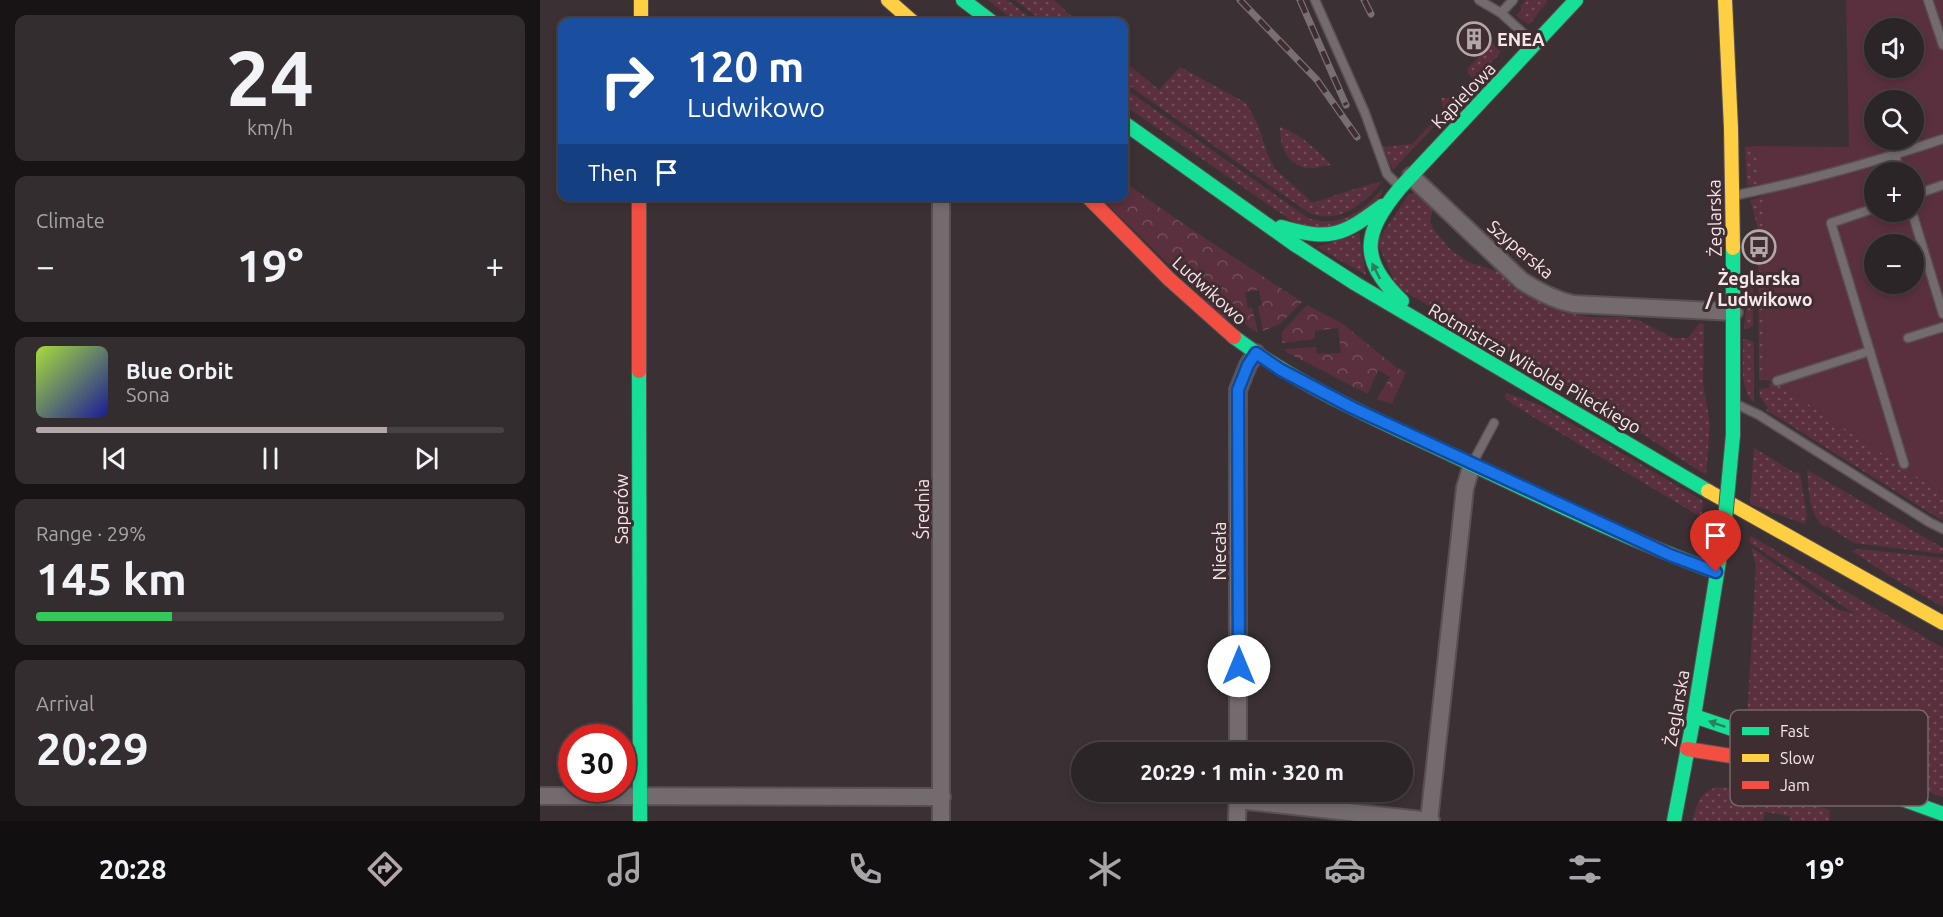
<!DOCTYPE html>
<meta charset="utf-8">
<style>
:root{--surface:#2c2527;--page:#342d2f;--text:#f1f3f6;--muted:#a6a5a7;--line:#484244;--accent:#b3a7aa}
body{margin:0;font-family:Ubuntu,sans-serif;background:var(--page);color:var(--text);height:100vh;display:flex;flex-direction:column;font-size:22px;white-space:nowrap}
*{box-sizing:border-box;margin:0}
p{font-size:20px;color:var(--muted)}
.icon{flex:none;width:33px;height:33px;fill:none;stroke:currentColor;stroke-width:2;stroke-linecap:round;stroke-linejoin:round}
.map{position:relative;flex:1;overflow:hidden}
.side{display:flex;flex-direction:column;gap:15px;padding:15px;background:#181415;width:540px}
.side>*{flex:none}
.top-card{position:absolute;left:18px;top:18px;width:570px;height:183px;border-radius:12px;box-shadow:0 3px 9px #0003,0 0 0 2px var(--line);background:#1a4fa0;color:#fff;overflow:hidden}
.buttons{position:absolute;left:1324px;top:18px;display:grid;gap:12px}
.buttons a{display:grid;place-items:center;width:60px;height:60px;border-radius:50%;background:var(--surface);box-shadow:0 3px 9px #0003,0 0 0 2px var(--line);font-size:30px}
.speed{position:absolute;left:18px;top:724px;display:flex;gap:12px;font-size:30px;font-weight:700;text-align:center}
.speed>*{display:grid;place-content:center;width:78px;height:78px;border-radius:50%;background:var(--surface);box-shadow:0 3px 9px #0003,0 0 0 2px var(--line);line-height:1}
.speed .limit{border:9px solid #d22;background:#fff;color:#111}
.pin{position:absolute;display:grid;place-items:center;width:51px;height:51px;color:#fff;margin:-62px -26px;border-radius:50% 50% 50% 0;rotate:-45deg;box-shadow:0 0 6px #0007}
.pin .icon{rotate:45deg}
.me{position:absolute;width:66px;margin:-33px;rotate:0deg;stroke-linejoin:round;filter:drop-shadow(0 0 4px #0008)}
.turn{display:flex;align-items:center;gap:21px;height:126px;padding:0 30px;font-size:27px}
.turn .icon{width:78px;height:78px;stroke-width:2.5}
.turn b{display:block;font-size:42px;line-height:51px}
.then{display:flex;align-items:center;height:57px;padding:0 30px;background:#0003;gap:12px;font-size:22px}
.big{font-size:45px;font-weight:700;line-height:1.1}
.side .card{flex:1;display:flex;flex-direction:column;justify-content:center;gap:9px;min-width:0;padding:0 21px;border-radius:12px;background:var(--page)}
.side .dial{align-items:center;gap:0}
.dial b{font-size:78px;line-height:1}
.song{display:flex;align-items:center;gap:18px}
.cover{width:72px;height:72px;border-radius:9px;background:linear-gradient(135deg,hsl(80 70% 55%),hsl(240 70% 35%))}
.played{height:6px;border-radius:3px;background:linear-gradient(90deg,var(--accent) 75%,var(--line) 75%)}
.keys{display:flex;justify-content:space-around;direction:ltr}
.heat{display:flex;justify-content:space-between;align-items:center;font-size:33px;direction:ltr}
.charge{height:9px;border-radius:4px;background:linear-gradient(90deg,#34c759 29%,var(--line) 0)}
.trip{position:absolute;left:531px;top:742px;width:342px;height:60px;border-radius:30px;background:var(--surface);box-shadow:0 3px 9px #0003,0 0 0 2px var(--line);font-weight:700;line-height:60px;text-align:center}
.tab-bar{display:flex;height:96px;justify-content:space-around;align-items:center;background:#120f10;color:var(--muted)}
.tab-bar .icon{width:42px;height:42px}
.tab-bar .active{color:var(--accent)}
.tab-bar b{font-size:27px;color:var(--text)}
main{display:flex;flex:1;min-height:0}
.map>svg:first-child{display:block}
.grass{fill:url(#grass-dots)}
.park{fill:url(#park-crowns)}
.garden{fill:#5a303e;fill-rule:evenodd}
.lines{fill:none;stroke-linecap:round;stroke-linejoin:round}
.lane-casing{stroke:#585052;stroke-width:11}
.street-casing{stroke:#585052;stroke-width:20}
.fast-casing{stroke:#585052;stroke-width:16}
.slow-casing{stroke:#585052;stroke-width:16}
.jam-casing{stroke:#585052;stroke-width:16}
.lane{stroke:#736b6d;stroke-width:8}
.street{stroke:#736b6d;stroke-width:16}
.fast{stroke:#16e098;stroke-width:14}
.slow{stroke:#ffcf43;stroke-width:14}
.jam{stroke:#f24e42;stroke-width:14}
.rail-casing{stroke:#776f71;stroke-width:7}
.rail{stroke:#3f2d32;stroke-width:4.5;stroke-dasharray:14;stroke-linecap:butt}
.fast-bridge-casing{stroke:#585052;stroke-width:16;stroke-linecap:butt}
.fast-bridge{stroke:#16e098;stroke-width:14}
.oneway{fill:#2d7e60}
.route-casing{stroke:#114b97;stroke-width:15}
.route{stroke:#1a73e8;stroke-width:10}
.labels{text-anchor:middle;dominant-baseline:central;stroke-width:6;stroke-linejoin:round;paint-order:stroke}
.poi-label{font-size:18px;font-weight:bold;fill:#f4e7ea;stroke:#3f2d32;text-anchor:start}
.street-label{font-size:18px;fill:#f4e7ea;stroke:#3f2d32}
.key{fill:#3f2d32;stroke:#756569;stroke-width:1.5}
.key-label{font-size:16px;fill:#f4e7ea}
</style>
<main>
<section class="side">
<div class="card dial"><b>24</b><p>km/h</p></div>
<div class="card"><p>Climate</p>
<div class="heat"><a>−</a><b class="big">19°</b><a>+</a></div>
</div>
<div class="card">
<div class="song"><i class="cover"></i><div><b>Blue Orbit</b><p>Sona</p></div></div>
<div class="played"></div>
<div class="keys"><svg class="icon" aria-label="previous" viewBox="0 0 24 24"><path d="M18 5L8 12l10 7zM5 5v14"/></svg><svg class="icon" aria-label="pause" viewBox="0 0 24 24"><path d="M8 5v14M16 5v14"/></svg><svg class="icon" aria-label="next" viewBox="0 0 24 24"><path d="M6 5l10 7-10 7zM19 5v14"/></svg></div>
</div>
<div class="card"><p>Range · 29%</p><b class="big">145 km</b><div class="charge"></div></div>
<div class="card"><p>Arrival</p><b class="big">20:29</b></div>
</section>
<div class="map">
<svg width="1403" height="821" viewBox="0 0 1403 821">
<defs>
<pattern id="grass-dots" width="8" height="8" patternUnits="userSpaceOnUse" patternTransform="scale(1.5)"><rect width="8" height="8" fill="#5a303e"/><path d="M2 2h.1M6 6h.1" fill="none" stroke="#724e5a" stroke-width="1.8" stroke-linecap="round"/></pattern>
<pattern id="park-crowns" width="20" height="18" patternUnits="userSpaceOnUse" patternTransform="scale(1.5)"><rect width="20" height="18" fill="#5a303e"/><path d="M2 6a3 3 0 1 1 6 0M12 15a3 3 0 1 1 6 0" fill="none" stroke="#724e5a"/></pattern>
</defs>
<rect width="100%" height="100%" fill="#3b3134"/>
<path class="grass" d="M448,0H467L496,22H475Z
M475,0H514L538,22H504Z
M986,0H1008L991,23L988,24L976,16L982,9L980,6Z
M952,43L961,52L934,81L928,73V68Z
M584,61L619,90L640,67L706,103L718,125L727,153L735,169L773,203L811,190L843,181C824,203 801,225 769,213L584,82Z
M584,88L768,218C799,229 823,211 842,189V194C817,224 791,237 752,221L584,105Z
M901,98H914L919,100L853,170L843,147L872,144L904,111Z
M740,127C762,135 776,149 791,165C783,166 771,170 762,167C745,161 740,144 740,127Z
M1214,146L1221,184L1207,186L1205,147Z
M874,193L881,195L894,206L890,220L893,229L910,249L928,262L959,272L974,288L1004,304L1023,312L1050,317H1084L1100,321L1133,338H1148L1160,323L1164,324L1163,383L1170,424L1166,475L1040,394L857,287L837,242L869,194Z
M1223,196L1225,380H1219L1218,256H1221V245L1218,244L1217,225L1210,200Z
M819,233L826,275L777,247Z
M1210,274L1213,282V326L1207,329H1204Z
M1203,339H1207L1214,343V403C1198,388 1204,359 1203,339Z
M1229,383L1240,385L1403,494V521L1226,410L1228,408L1220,397L1219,389L1229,388Z
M966,393L1000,405L1163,501L1161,517L972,404L965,398Z
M1214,448L1255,473L1256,472L1260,474L1267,516L1265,524L1210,504Z
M1267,470L1403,548V554L1314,543L1287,526L1285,527C1268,516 1269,489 1267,470Z
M1211,536L1403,648V797L1220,733L1207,720L1216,566L1211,547L1297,609L1315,614L1209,542Z
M1319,549L1403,558V607L1356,580L1312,551Z
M1177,787C1216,790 1253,798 1290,810L1289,821H1250V816L1225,812L1223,821H1152C1158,804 1158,793 1177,787Z"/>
<path class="park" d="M584,182L648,227L762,302L740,324L723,331L718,306L722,305L719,290L705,292L708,308L712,307L718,332L714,331L692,314L686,320L560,197L584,196Z
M767,305L803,324L857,368L866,372L852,404L837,399L850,377L838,370L828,393H826L746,352L744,349L776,347L777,354L801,353L798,328L775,331V339L742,343V332Z"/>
<path class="garden" d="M1306,0H1403V494L1240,385L1225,380L1223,196L1214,146L1309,147ZM1335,28H1374V68H1335ZM1335,100H1374V140H1335ZM1335,172H1374V212H1335ZM1335,244H1374V284H1335Z"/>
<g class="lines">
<g class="lane-casing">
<path id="lane" d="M775,0L825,113L847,174L858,185
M939,0L961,13L995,44
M1388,0L1403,45
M961,13L973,0
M1355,155L1360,172
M1374,195L1403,185
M1192,196C1264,182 1334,162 1403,139
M1335,208L1291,223L1364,464
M1372,212L1403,314
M1368,338L1403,327
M1237,381L1330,351
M1196,404L1219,415L1389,522L1403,529
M932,464L954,423"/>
</g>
<g class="street-casing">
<path id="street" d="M871,176L982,281C999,292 1014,300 1033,304L1194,312
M401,196V821
M698,753V390L708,365L716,353
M0,796L402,797
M698,800L891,821
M697,821L698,792
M889,821L925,488L932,464"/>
</g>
<g class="fast-casing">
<path id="fast" d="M423,0L452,22
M584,123L754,244L816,284L1168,491
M860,188L1036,0
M860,188C823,233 818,259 862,301
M741,227C790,241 802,236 842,206
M1193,248V435
M694,337C762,388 838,420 914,456C1001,497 1086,539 1176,572
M99,371L100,821
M1154,716L1234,743L1288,772L1403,814
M1134,821L1154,716L1184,530"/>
</g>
<g class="slow-casing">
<path id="slow" d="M101,0V22
M348,0L373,22
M1185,0L1191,128L1193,248
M1168,491L1403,623"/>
</g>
<g class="jam-casing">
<path id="jam" d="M99,196V371
M547,196L629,279L694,337
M1147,749L1267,768"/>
</g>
<use href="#lane" class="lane"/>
<use href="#street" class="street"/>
<use href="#fast" class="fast"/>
<use href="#slow" class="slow"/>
<use href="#jam" class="jam"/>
<g class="rail-casing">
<path id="rail" d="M700,0L777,80L817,137
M760,0L806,105
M824,0L831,14"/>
</g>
<use href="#rail" class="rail"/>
<g class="fast-bridge-casing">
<path id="fast-bridge" d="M1184,530L1193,435"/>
</g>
<use href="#fast-bridge" class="fast-bridge"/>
</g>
<defs><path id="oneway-solid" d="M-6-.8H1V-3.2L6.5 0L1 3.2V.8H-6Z" transform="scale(1.5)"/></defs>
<g class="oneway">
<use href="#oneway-solid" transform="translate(836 271) rotate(-117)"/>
<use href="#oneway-solid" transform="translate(1177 724) rotate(-161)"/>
</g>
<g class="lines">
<g class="route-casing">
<path id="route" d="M699,666L698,390L708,365L716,353L741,370L813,408L1130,555L1176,572"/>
</g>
<use href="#route" class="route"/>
</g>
<defs>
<g id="building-ring" transform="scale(1.725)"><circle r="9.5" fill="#3f2d32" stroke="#b3a7aa" stroke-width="1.5"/><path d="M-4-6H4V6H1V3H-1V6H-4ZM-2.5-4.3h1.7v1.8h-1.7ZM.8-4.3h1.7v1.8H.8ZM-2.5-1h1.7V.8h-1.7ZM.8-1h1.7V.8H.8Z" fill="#b3a7aa"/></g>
<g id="bus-ring" transform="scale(1.725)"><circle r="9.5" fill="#3f2d32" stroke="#b3a7aa" stroke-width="1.5"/><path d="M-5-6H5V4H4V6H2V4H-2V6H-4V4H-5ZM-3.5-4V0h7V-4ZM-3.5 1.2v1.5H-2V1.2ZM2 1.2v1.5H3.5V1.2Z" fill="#b3a7aa"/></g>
</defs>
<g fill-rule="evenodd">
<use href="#building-ring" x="934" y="39"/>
<use href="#bus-ring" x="1219" y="247"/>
</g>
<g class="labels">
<g class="poi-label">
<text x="957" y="39">ENEA</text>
<text x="1219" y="278" text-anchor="middle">Żeglarska<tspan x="1219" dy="21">/ Ludwikowo</tspan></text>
</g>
<g class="street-label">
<text transform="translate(923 95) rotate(-46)">Kąpielowa</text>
<text transform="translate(1174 218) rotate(-91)">Żeglarska</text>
<text transform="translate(981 249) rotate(40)">Szyperska</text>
<text transform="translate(670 290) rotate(42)">Ludwikowo</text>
<text transform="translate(995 368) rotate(30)">Rotmistrza Witolda Pileckiego</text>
<text transform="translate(81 509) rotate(-90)">Saperów</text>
<text transform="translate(382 509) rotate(-90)">Średnia</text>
<text transform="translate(679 551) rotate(-90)">Niecała</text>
<text transform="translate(1136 708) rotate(-80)">Żeglarska</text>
</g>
</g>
<rect x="1190" y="710" width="198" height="96" rx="9" class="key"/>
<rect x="1202" y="727" width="27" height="8" fill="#16e098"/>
<rect x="1202" y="754" width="27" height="8" fill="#ffcf43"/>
<rect x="1202" y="781" width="27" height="8" fill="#f24e42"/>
<g class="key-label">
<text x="1240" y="737">Fast</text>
<text x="1240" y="764">Slow</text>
<text x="1240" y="791">Jam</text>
</g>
</svg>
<div class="buttons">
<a><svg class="icon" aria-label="sound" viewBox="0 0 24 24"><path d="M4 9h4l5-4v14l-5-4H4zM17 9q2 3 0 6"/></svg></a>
<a><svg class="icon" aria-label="search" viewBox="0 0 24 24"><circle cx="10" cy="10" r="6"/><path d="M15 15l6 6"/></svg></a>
<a>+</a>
<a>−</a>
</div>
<div class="speed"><div class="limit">30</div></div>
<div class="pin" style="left:1176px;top:572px;background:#d93025"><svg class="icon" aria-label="arrive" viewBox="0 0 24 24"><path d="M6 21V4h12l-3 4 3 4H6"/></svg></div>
<svg class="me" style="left:699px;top:666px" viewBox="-20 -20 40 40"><circle r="19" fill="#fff"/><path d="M0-13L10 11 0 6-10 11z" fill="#1a73e8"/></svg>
<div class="trip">20:29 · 1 min · 320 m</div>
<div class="top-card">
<div class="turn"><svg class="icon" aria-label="right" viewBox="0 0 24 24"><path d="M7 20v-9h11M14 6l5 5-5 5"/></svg><div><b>120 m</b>Ludwikowo</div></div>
<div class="then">Then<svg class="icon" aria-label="arrive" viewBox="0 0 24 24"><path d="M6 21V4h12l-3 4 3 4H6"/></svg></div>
</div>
</div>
</main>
<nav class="tab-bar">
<b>20:28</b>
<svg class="icon active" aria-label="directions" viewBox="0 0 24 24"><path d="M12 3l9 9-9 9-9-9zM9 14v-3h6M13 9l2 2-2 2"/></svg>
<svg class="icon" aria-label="music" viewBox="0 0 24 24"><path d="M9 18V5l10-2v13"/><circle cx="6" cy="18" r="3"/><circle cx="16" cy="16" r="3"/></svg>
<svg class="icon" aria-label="phone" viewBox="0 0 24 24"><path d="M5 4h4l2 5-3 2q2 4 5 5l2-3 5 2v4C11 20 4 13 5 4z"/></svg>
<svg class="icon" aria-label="climate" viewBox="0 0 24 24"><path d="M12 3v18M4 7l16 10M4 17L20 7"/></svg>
<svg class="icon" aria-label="car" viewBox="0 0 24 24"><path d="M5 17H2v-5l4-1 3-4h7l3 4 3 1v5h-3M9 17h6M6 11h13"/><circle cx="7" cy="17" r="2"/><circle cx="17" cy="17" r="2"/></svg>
<svg class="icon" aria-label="filters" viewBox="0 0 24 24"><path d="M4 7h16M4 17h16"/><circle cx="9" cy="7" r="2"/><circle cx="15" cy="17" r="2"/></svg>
<b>19°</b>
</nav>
